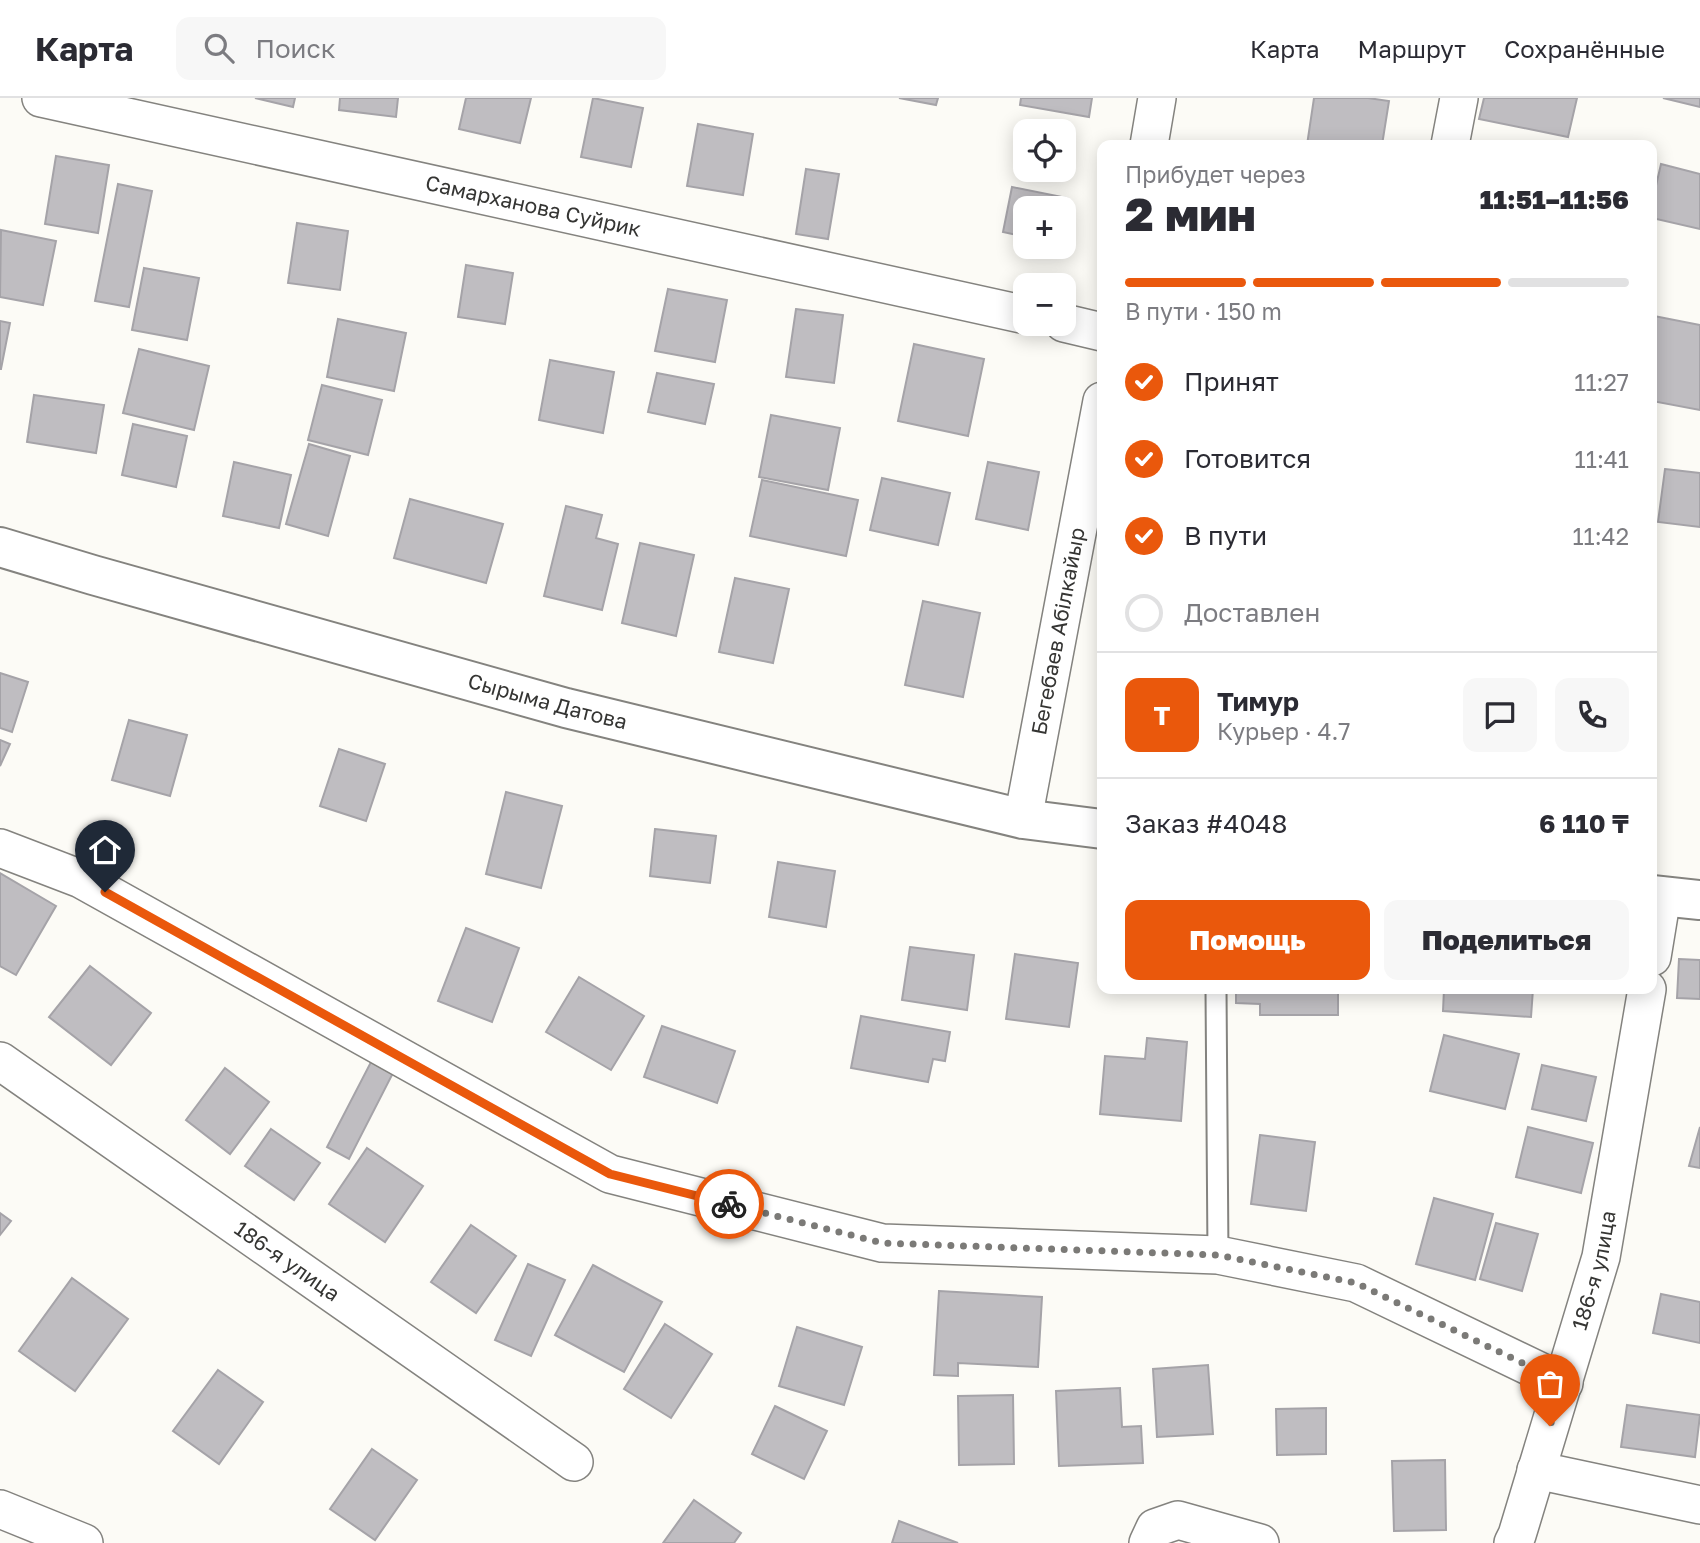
<!DOCTYPE html>
<html lang="ru">
<head>
<meta charset="utf-8">
<style>
  body { margin:0; font-family:"Golos Text",sans-serif; background:#f7f7f7; color:#2b2b33; height:100vh; display:flex; flex-direction:column; font-size:26px; white-space:nowrap }
  * { box-sizing:border-box; margin:0 }
  p { font-size:23px; color:#7c7c81 }
  .icon { flex:none; width:38px; height:38px; fill:none; stroke:currentColor; stroke-width:2; stroke-linecap:round; stroke-linejoin:round }
  .map { position:relative; flex:1; overflow:hidden }
  .panel { position:absolute; left:1097px; top:42px; width:560px; height:854px; display:flex; flex-direction:column; background:#fff; border-radius:14px; box-shadow:0 4px 18px #0003 }
  .panel>* { flex:none }
  .buttons { position:absolute; left:1013px; top:21px; display:grid; gap:14px }
  .buttons a { display:grid; place-items:center; width:63px; height:63px; border-radius:14px; background:#fff; box-shadow:0 4px 18px #0003; font-size:35px }
  .pin { position:absolute; display:grid; place-items:center; width:60px; height:60px; color:#fff; margin:-72px -30px; border-radius:50% 50% 50% 0; rotate:-45deg; box-shadow:0 0 7px #0007 }
  .pin .icon { rotate:45deg }
  .courier { position:absolute; display:grid; place-items:center; width:70px; height:70px; margin:-35px; border:5px solid #ea580c; border-radius:50%; background:#fff; color:#222; box-shadow:0 2px 9px #0007 }
  .head em { font-style:normal; font-weight:800 }
  .head div { display:flex; flex-direction:column-reverse }
  .head { display:flex; align-items:center; justify-content:space-between; height:119px; padding:0 28px }
  h1 { font-size:46px; font-weight:800; line-height:52px }
  .bar { display:grid; grid-template-columns:repeat(4,1fr); gap:10px 7px; align-content:center; height:84px; padding:0 28px }
  .bar i { height:9px; border-radius:5px; background:#e1e1e2 }
  .bar .active { background:#ea580c }
  .bar p { grid-column:span 4 }
  .line { display:flex; align-items:center; gap:18px; padding:0 28px; border-top:2px solid #e1e1e2 }
  .line div { flex:1 }
  .round { display:grid; place-items:center; flex:none; width:74px; height:74px; border-radius:14px; background:#f7f7f7 }
  ol { padding:0 28px; list-style:none }
  li { display:flex; align-items:center; gap:21px; height:77px }
  li p { margin-inline-start:auto }
  li .icon { padding:7px; border-radius:50%; background:#ea580c; color:#fff; stroke-width:4 }
  li:last-child { color:#7c7c81 }
  li i { width:38px; height:38px; border:4px solid #e1e1e2; border-radius:50% }
  .cta { display:flex; gap:14px; margin-top:auto; padding:14px 28px }
  .cta a { flex:1; height:80px; border-radius:14px; background:#ea580c; color:#fff; font-size:28px; font-weight:800; line-height:80px; text-align:center }
  .cta a+a { background:#f7f7f7; color:#2b2b33 }
  header { display:flex; align-items:center; gap:42px; box-sizing:border-box; height:98px; padding:0 35px; background:#fff; border-bottom:2px solid #e1e1e2 }
  header strong { font-size:33px }
  nav { display:flex; gap:38px; margin-inline-start:auto; font-size:24px }
  .search { width:490px; height:63px; background:#f7f7f7; display:flex; align-items:center; gap:18px; box-sizing:border-box; padding:0 24px; border-radius:14px; color:#7c7c81; font-size:26px }
  .map>svg:first-child { display:block }
  .building { fill:#bfbdc1; stroke:#a5a3a8; stroke-width:2 }
  .lines { fill:none; stroke-linecap:round; stroke-linejoin:round }
  .service-casing { stroke:#84837f; stroke-width:23 }
  .minor-casing { stroke:#84837f; stroke-width:40 }
  .tertiary-casing { stroke:#84837f; stroke-width:42 }
  .service { stroke:#fff; stroke-width:19 }
  .minor { stroke:#fff; stroke-width:37 }
  .tertiary { stroke:#fff; stroke-width:38 }
  .done { stroke:#7b7a77; stroke-width:7; stroke-dasharray:0 12.6 }
  .route { stroke:#ea580c; stroke-width:9 }
  .labels { text-anchor:middle; stroke-width:5; stroke-linejoin:round; paint-order:stroke }
  .street-label { font-size:21px; fill:#353533; stroke:#fcfbf6 }
</style>
</head>
<body>
<header>
<strong>Карта</strong>
<div class="search"><svg class="icon" aria-label="search" viewBox="0 0 24 24"><circle cx="10" cy="10" r="6"/><path d="M15 15l6 6"/></svg>Поиск</div>
<nav><a>Карта</a><a>Маршрут</a><a>Сохранённые</a></nav>
</header>
<div class="map">
<svg width="1700" height="1445" viewBox="0 0 1700 1445">
  <rect width="100%" height="100%" fill="#fcfbf6"/>
  <g class="building">
    <polygon points="255,0 295,0 293,9"/>
    <polygon points="340,0 398,0 396,19 339,12"/>
    <polygon points="466,0 531,0 520,45 459,31"/>
    <polygon points="593,0 643,10 631,69 581,59"/>
    <polygon points="899,0 938,0 936,7"/>
    <polygon points="1021,0 1092,0 1089,19 1020,7"/>
    <polygon points="1314,0 1368,0 1389,3 1382,47 1307,47"/>
    <polygon points="1484,0 1577,0 1568,39 1479,21"/>
    <polygon points="1663,0 1700,0 1700,9"/>
    <polygon points="698,26 753,36 743,97 687,88"/>
    <polygon points="56,58 109,67 98,135 45,126"/>
    <polygon points="1661,66 1700,76 1700,131 1652,120 1652,105"/>
    <polygon points="806,71 839,76 828,141 796,136"/>
    <polygon points="118,86 152,93 129,209 95,203"/>
    <polygon points="1012,89 1067,100 1064,115 1064,110 1026,110 1026,139 1003,134"/>
    <polygon points="297,125 348,133 340,192 288,185"/>
    <polygon points="1,132 56,143 43,207 0,199"/>
    <polygon points="466,167 513,175 505,226 458,219"/>
    <polygon points="144,170 199,180 187,242 132,232"/>
    <polygon points="668,191 727,202 715,264 655,253"/>
    <polygon points="796,211 843,217 834,285 786,279"/>
    <polygon points="1654,218 1700,227 1700,312 1652,303"/>
    <polygon points="338,221 406,235 394,293 327,279"/>
    <polygon points="0,223 10,225 1,271 0,271"/>
    <polygon points="914,246 984,261 968,338 898,323"/>
    <polygon points="139,251 209,268 194,332 123,315"/>
    <polygon points="550,262 614,274 603,335 539,322"/>
    <polygon points="657,275 714,286 705,326 648,314"/>
    <polygon points="322,287 382,302 368,357 308,342"/>
    <polygon points="34,297 104,307 96,355 27,344"/>
    <polygon points="771,317 840,330 828,392 759,379"/>
    <polygon points="133,326 187,338 176,389 122,377"/>
    <polygon points="309,346 350,358 328,438 286,426"/>
    <polygon points="234,364 291,377 279,430 223,418"/>
    <polygon points="988,364 1039,374 1028,432 976,421"/>
    <polygon points="1665,371 1700,375 1700,429 1658,424"/>
    <polygon points="882,380 950,395 938,447 870,432"/>
    <polygon points="762,382 858,402 846,458 750,438"/>
    <polygon points="410,401 503,426 486,485 394,460"/>
    <polygon points="566,408 602,417 596,440 618,446 602,512 544,498"/>
    <polygon points="640,445 694,457 676,538 622,525"/>
    <polygon points="735,480 789,491 773,565 719,554"/>
    <polygon points="923,503 980,515 963,599 905,587"/>
    <polygon points="0,575 28,584 12,634 0,630"/>
    <polygon points="129,622 187,637 170,698 112,682"/>
    <polygon points="0,642 10,646 0,668"/>
    <polygon points="339,651 385,666 366,723 320,708"/>
    <polygon points="506,694 562,708 541,790 486,776"/>
    <polygon points="655,731 716,738 710,785 650,778"/>
    <polygon points="778,764 835,773 826,829 769,819"/>
    <polygon points="0,775 56,808 16,877 0,868"/>
    <polygon points="466,830 519,850 492,924 438,903"/>
    <polygon points="910,849 974,857 967,912 902,902"/>
    <polygon points="1015,856 1078,865 1069,929 1006,921"/>
    <polygon points="1679,861 1700,862 1700,901 1677,900"/>
    <polygon points="90,868 151,915 111,967 49,919"/>
    <polygon points="579,879 644,918 611,972 546,934"/>
    <polygon points="1236,891 1338,891 1338,917 1260,917 1260,906 1236,905"/>
    <polygon points="1444,891 1533,891 1531,919 1443,913"/>
    <polygon points="861,918 950,934 945,963 933,961 928,984 851,970"/>
    <polygon points="662,928 735,953 717,1005 644,979"/>
    <polygon points="1444,937 1519,956 1505,1011 1430,993"/>
    <polygon points="1147,940 1187,944 1181,1023 1100,1016 1105,958 1145,961"/>
    <polygon points="371,964 393,975 349,1061 327,1049"/>
    <polygon points="1542,967 1596,979 1586,1023 1532,1011"/>
    <polygon points="225,970 269,1004 230,1056 186,1022"/>
    <polygon points="1528,1029 1593,1045 1581,1095 1516,1079"/>
    <polygon points="1700,1029 1700,1070 1689,1068"/>
    <polygon points="271,1031 320,1065 294,1102 245,1068"/>
    <polygon points="1260,1037 1315,1044 1306,1113 1251,1106"/>
    <polygon points="367,1050 423,1088 385,1144 329,1106"/>
    <polygon points="1434,1100 1493,1116 1475,1182 1416,1166"/>
    <polygon points="0,1115 11,1123 0,1137"/>
    <polygon points="1496,1125 1538,1136 1522,1193 1480,1181"/>
    <polygon points="471,1127 516,1158 476,1215 431,1184"/>
    <polygon points="528,1166 565,1182 531,1258 495,1242"/>
    <polygon points="593,1167 662,1204 624,1274 555,1237"/>
    <polygon points="72,1180 128,1221 75,1293 19,1253"/>
    <polygon points="939,1193 1042,1199 1038,1269 958,1265 958,1278 934,1277"/>
    <polygon points="1661,1196 1700,1204 1700,1245 1653,1235"/>
    <polygon points="665,1226 712,1256 671,1320 624,1291"/>
    <polygon points="797,1229 862,1249 844,1307 779,1288"/>
    <polygon points="1208,1267 1213,1336 1157,1339 1153,1271"/>
    <polygon points="218,1272 263,1304 219,1366 173,1333"/>
    <polygon points="1120,1290 1122,1329 1141,1328 1143,1365 1059,1368 1056,1293"/>
    <polygon points="1013,1297 1014,1366 959,1367 958,1298"/>
    <polygon points="1627,1307 1700,1317 1695,1359 1621,1349"/>
    <polygon points="775,1308 827,1333 804,1381 752,1356"/>
    <polygon points="1326,1310 1326,1356 1277,1357 1276,1311"/>
    <polygon points="372,1351 417,1382 375,1442 330,1411"/>
    <polygon points="1445,1362 1446,1432 1394,1433 1392,1363"/>
    <polygon points="694,1402 741,1435 734,1445 663,1445"/>
    <polygon points="899,1423 958,1445 892,1445"/>
  </g>
  <g class="lines">
    <defs>
      <polyline id="service" points="1216,891 1218,1157"/>
      <g id="minor">
        <path id="s1" d="M41,0l985,217"/>
        <polyline points="1149,47 1157,0"/>
        <polyline points="1450,47 1459,0"/>
        <polyline points="1064,225 1102,234"/>
        <path id="s2" d="M1023,721l79,-418"/>
        <polyline points="0,750 81,781 610,1076 882,1145 1218,1157 1356,1185 1564,1285"/>
        <polyline points="1652,859 1662,798"/>
        <path id="s3" d="M0,963l574,401"/>
        <polyline points="1536,1372 1700,1407"/>
        <polyline points="0,1411 84,1445"/>
        <polyline points="1148,1445 1155,1430 1178,1422 1260,1445"/>
        <path id="s4" d="M1513,1445l4,-8 84,-278 46,-268"/>
      </g>
      <g id="tertiary">
        <path id="s5" d="M0,449l93,28 473,133 457,111 79,10"/>
        <polyline points="1652,797 1700,802"/>
      </g>
    </defs>
    <use href="#service" class="service-casing"/>
    <use href="#minor" class="minor-casing"/>
    <use href="#tertiary" class="tertiary-casing"/>
    <use href="#service" class="service"/>
    <use href="#minor" class="minor"/>
    <use href="#tertiary" class="tertiary"/>
  </g>
  <g class="lines">
    <polyline class="done" points="729,1106 882,1145 1218,1157 1356,1185 1564,1285 1550,1328"/>
    <polyline class="route" points="105,794 610,1076 729,1106"/>
  </g>
  <g class="labels">
    <g class="street-label">
      <text dy="7" stroke="none"><textPath href="#s1" startOffset="504">Самарханова Суйрик</textPath></text>
      <text dy="7" stroke="none"><textPath href="#s2" startOffset="191">Бегебаев Абілкайыр</textPath></text>
      <text dy="7" stroke="none"><textPath href="#s5" startOffset="569">Сырыма Датова</textPath></text>
      <text dy="7" stroke="none"><textPath href="#s3" startOffset="350">186-я улица</textPath></text>
      <text dy="7" stroke="none"><textPath href="#s4" startOffset="285">186-я улица</textPath></text>
    </g>
  </g>
</svg>
<div class="buttons">
<a><svg class="icon" aria-label="locate" viewBox="0 0 24 24"><circle cx="12" cy="12" r="6"/><path d="M12 2v4M12 18v4M2 12h4M18 12h4"/></svg></a>
<a>+</a>
<a>−</a>
</div>
<div class="pin" style="left:1550px;top:1328px;background:#ea580c"><svg class="icon" aria-label="bag" viewBox="0 0 24 24"><path d="M5 8h14l-1 12H6zM9 8a3 3 0 0 1 6 0"/></svg></div>
<div class="pin" style="left:105px;top:794px;background:#1f2937"><svg class="icon" aria-label="home" viewBox="0 0 24 24"><path d="M3 11l9-7 9 7M6 9v11h12V9"/></svg></div>
<div class="courier" style="left:729px;top:1106px"><svg class="icon" aria-label="bike" viewBox="0 0 24 24"><circle cx="6" cy="16" r="4"/><circle cx="18" cy="16" r="4"/><path d="M6 16l4-8h5l3 8M10 8l3 8H6M13 5h3"/></svg></div>
<section class="panel">
<div class="head"><div><h1>2 мин</h1><p>Прибудет через</p></div><em>11:51–11:56</em></div>
<div class="bar"><i class="active"></i><i class="active"></i><i class="active"></i><i></i><p>В пути · 150 m</p></div>
<ol>
<li><svg class="icon" aria-label="check" viewBox="0 0 24 24"><path d="M5 12l5 5 9-10"/></svg>Принят<p>11:27</p></li>
<li><svg class="icon" aria-label="check" viewBox="0 0 24 24"><path d="M5 12l5 5 9-10"/></svg>Готовится<p>11:41</p></li>
<li><svg class="icon" aria-label="check" viewBox="0 0 24 24"><path d="M5 12l5 5 9-10"/></svg>В пути<p>11:42</p></li>
<li><i></i>Доставлен</li>
</ol>
<div class="line" style="height:126px"><b class="round" style="background:#ea580c;color:#fff">Т</b><div><b>Тимур</b><p>Курьер · 4.7</p></div><a class="round"><svg class="icon" aria-label="chat" viewBox="0 0 24 24"><path d="M4 5h16v11H9l-5 4z"/></svg></a><a class="round"><svg class="icon" aria-label="phone" viewBox="0 0 24 24"><path d="M5 4h4l2 5-3 2q2 4 5 5l2-3 5 2v4C11 20 4 13 5 4z"/></svg></a></div>
<div class="line" style="height:91px"><div>Заказ #4048</div><b>6 110 ₸</b></div>
<div class="cta"><a>Помощь</a><a>Поделиться</a></div>
</section>
</div>
</body>
</html>
